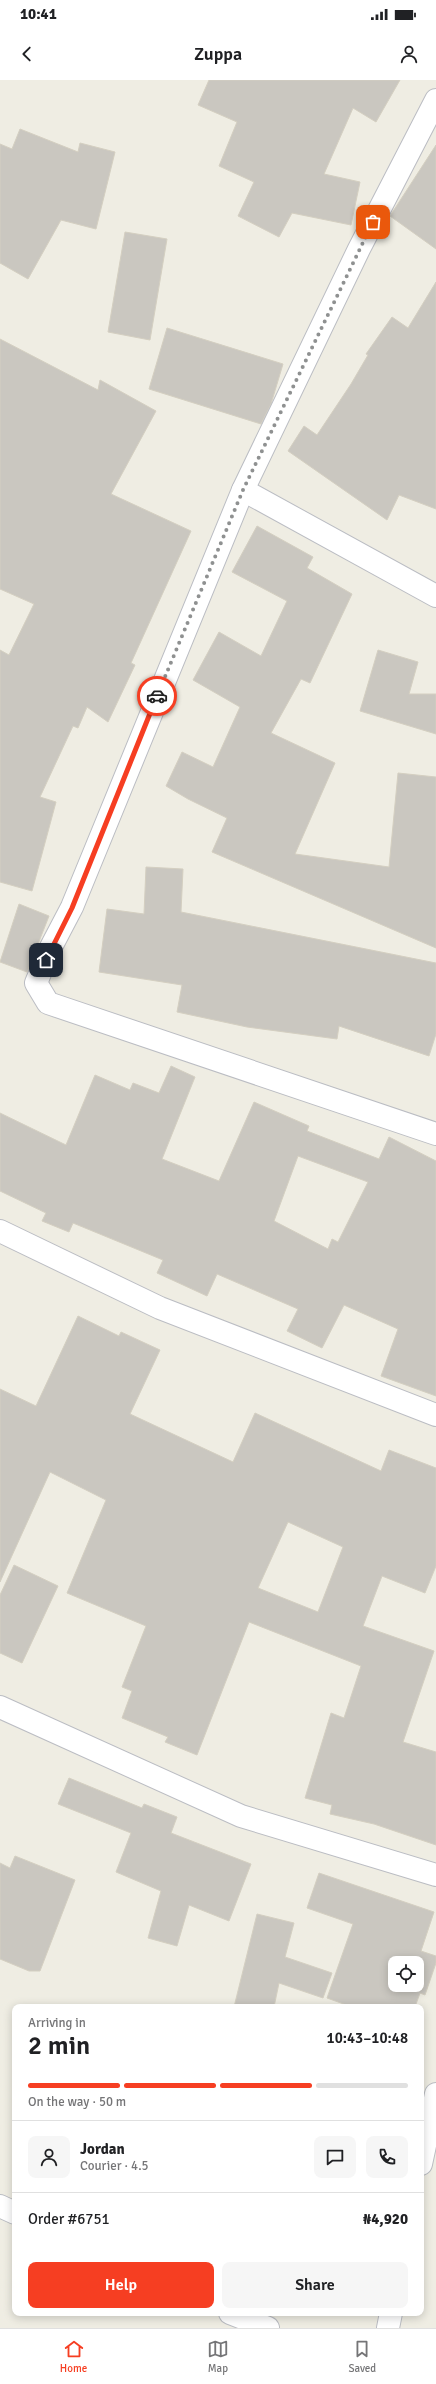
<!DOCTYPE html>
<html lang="en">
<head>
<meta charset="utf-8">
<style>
  body { margin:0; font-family:Signika,sans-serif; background:#f6f6f6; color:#202124; height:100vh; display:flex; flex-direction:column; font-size:15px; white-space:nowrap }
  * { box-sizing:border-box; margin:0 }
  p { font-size:13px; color:#757577 }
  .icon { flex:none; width:22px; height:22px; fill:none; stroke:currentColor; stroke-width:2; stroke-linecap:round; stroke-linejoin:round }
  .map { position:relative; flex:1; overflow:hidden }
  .panel { position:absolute; left:12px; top:1924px; width:412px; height:312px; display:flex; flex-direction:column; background:#fff; border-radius:8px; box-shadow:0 2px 10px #0003 }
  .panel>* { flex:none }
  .controls { position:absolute; left:388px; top:1876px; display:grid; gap:8px }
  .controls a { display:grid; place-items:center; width:36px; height:36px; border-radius:8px; background:#fff; box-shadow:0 2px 10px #0003; font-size:20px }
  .pin { position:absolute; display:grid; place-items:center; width:34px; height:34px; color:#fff; margin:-17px; border-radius:8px; box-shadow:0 2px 6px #0006 }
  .courier { position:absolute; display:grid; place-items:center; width:40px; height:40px; margin:-20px; border:3px solid #f63e22; border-radius:50%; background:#fff; color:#222; box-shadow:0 1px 5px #0007 }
  .summary em { font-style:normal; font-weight:600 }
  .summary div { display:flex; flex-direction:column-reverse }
  .summary { display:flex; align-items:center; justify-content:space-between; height:68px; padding:0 16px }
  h1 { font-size:26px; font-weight:600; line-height:30px }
  .bar { display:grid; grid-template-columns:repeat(4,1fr); gap:6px 4px; align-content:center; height:48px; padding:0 16px }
  .bar i { height:5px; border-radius:3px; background:#e0e0e0 }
  .bar .on { background:#f63e22 }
  .bar p { grid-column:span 4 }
  .line { display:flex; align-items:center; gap:10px; padding:0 16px; border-top:1px solid #e0e0e0 }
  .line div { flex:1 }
  .round { display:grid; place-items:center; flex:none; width:42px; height:42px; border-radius:8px; background:#f6f6f6 }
  .cta { display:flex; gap:8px; margin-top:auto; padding:8px 16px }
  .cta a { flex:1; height:46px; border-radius:8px; background:#f63e22; color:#fff; font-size:16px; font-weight:600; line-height:46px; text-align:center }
  .cta a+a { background:#f6f6f6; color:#202124 }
  .status { display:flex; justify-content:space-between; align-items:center; height:28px; padding:0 20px; background:#fff; direction:ltr }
  .status svg { height:11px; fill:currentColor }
  header { display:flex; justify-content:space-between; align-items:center; height:52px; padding:0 16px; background:#fff; font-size:18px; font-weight:600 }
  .menu { display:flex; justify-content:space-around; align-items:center; height:56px; border-top:1px solid #e0e0e0; background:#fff; font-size:11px; color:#757577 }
  .menu a { display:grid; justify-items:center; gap:2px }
  .menu .on { color:#f63e22 }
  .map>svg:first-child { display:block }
  .building { fill:#cac7c0; stroke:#d4cfc1; fill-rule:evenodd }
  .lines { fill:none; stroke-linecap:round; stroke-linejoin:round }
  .minor-casing { stroke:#bbbdc3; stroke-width:24 }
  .minor { stroke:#fff; stroke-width:22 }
  .done { stroke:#8f9191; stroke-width:4; stroke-dasharray:0 7.2 }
  .route { stroke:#f63e22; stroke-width:5 }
</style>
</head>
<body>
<div class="status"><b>10:41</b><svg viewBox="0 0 49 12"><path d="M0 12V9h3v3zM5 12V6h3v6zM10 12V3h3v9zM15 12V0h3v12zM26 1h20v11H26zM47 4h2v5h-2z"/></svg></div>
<header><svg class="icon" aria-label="back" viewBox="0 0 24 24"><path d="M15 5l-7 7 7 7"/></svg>Zuppa<svg class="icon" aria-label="person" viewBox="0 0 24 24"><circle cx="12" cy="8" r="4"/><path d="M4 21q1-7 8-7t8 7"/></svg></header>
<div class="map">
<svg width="436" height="2248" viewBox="0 0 436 2248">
  <rect width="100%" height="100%" fill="#efede3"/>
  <g class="building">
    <polygon points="209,0 400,0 376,42 353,28 324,94 360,102 351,145 292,133 279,157 238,136 254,102 219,86 237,42 198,25"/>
    <polygon points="20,49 78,72 80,63 115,72 96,149 61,140 28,199 0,183 0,64 12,69"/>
    <polygon points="436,65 436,169 390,136"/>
    <polygon points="125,152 167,159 150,260 108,252"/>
    <polygon points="436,202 436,429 399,415 387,440 288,371 304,346 317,355 351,304 368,275 366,274 392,237 408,248"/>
    <polygon points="167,248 283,284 271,324 261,344 149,309"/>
    <polygon points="0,259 98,310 100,300 156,331 111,414 191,451 131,583 135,585 108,642 87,627 78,648 73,646 40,717 56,722 32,811 0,802 0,570 9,575 34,524 0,509"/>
    <polygon points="257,446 313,477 307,488 352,514 310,603 301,599 271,653 335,683 295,774 389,787 398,693 436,697 436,868 212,772 227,738 188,719 166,706 182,672 213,687 240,627 193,600 219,552 261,576 287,521 232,492"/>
    <polygon points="378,570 418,582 409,614 436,614 436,654 360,631"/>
    <polygon points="146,787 183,789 181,832 436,883 436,954 429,976 339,946 337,959 247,947 177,932 182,905 99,892 107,829 144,834"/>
    <polygon points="19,824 49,836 27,892 0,882"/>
    <path d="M171,986l24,11 -33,82 57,22 35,-79 55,24 -2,5 72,28 10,-22 47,24v235l-55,-20 17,-47 -54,-24 -22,43 -35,-17 11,-22 -81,-35 -10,22 -50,-23 6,-13 -90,-37 -4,9 -27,-11 4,-8 -46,-22v-78l66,32 29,-70 35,15 3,-7 26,10zM298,1076l70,26 -30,60 -6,-3 -4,10 -54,-28z"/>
    <path d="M78,1236l41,20 2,-4 39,18 -30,64 103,48 22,-49 126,58 8,-21 47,18v98l-11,27 -43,-17 -19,50 71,25 -31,91 33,10v93l-62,-21 -44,-10 2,-9 -27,-7 26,-85 13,5 17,-52 -112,-44 -52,133 -32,-13 3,-5 -46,-19 10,-27 -10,-4 24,-61 -79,-33 39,-93 -56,-28 -50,110v-193l36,17zM288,1442l55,25 -25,65 -60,-24z"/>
    <polygon points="14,1485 58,1506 22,1583 0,1573 0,1515"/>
    <polygon points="69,1698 142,1728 144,1724 177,1737 171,1753 251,1784 229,1841 189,1825 177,1866 148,1858 161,1811 116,1792 131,1753 58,1724"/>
    <polygon points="15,1776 75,1800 40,1891 29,1891 0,1879 0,1783 10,1788"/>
    <path d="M319,1793l115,39 -13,39 15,5v7l-11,32 -5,-2 -5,14h-63l-25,-9 26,-74 -46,-16zM395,1883h22v22h-22z"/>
    <polygon points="257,1834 294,1843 285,1877 332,1893 323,1918 279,1903 274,1927 234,1927"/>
  </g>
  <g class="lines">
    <defs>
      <g id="minor">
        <polyline points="436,20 359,169 243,410 72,827 50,869 36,903 48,923 436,1054"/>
        <polyline points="243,410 436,516"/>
        <polyline points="0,1151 160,1228 436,1335"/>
        <polyline points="0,1627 241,1736 436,1795"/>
        <polyline points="421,2084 436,2014"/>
        <polyline points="0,2126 15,2133"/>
        <polyline points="230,2233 268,2248"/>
        <polyline points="388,2248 391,2233"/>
      </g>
    </defs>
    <use href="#minor" class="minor-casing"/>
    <use href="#minor" class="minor"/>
  </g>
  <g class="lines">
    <polyline class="done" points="157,616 243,410 373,142"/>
    <polyline class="route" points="46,880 72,828 157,616"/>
  </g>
</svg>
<div class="controls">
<a><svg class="icon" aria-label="locate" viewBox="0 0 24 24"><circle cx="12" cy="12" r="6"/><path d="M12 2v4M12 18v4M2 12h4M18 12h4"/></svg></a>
</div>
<div class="pin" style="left:373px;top:142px;background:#ea580c"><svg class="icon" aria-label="bag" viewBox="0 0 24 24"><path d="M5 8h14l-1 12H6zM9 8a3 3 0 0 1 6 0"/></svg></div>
<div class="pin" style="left:46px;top:880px;background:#1f2937"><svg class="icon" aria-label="home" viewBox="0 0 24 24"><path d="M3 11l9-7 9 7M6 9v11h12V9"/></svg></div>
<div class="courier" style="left:157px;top:616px"><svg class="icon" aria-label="car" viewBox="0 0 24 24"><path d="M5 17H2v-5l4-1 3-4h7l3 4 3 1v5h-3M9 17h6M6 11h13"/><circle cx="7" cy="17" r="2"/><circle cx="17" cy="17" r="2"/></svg></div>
<section class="panel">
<div class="summary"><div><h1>2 min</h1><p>Arriving in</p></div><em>10:43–10:48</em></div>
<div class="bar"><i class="on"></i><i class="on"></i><i class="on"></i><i></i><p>On the way · 50 m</p></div>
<div class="line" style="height:72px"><a class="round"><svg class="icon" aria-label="person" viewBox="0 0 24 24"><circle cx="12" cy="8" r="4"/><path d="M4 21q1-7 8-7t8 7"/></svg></a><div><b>Jordan</b><p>Courier · 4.5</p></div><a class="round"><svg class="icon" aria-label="chat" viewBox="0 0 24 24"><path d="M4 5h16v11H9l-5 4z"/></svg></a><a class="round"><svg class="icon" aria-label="phone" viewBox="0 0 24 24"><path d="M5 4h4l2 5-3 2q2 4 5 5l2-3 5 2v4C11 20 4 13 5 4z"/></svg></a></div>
<div class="line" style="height:52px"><div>Order #6751</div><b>₦4,920</b></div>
<div class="cta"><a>Help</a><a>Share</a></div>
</section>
</div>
<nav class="menu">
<a class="on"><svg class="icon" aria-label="home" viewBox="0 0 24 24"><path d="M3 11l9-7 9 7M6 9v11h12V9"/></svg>Home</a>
<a><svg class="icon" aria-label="map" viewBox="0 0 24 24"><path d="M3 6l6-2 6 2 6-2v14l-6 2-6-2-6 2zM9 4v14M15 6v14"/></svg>Map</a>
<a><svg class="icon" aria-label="saved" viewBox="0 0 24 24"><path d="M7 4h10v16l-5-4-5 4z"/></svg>Saved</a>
</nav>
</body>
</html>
